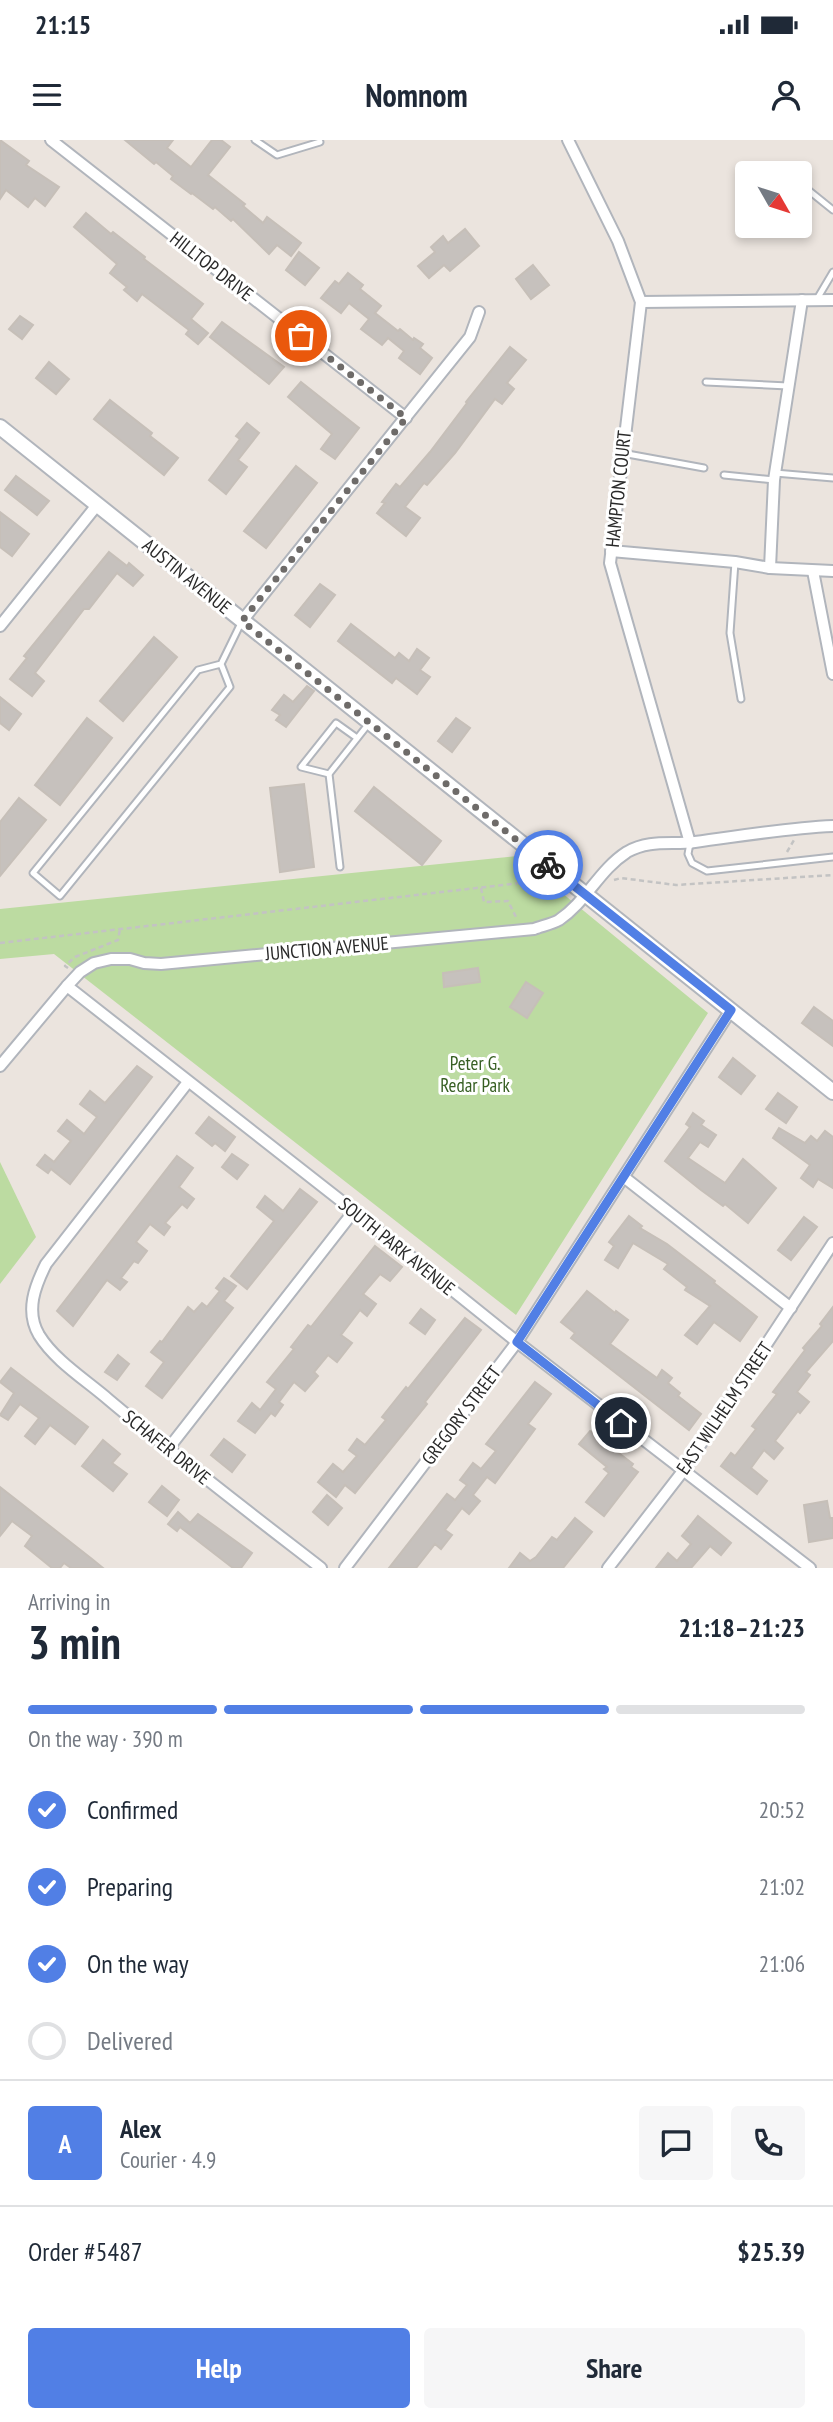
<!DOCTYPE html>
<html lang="en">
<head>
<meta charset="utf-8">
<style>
  body { margin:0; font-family:"PT Sans Narrow",sans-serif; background:#f6f6f7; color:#1f2937; height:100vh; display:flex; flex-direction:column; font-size:26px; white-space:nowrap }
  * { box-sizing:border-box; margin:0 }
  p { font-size:23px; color:#747a83 }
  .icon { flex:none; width:38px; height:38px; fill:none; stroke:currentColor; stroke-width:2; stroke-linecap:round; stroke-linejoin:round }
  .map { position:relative; height:1428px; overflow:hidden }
  .sheet { display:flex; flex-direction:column; background:#fff; flex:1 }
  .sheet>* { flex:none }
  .needle { width:46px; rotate:129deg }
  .controls { position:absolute; left:735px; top:21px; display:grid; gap:14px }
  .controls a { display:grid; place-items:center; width:77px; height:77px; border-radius:7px; background:#fff; box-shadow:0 4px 10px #0003; font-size:35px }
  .pin { position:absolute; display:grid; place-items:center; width:60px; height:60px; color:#fff; margin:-30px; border:4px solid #fff; border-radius:50%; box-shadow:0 2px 7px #0007 }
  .courier { position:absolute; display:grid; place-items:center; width:70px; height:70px; margin:-35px; border:5px solid #517fe5; border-radius:50%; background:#fff; color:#222; box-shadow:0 2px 9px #0007 }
  .headline em { font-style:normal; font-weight:600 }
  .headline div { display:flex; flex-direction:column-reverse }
  .headline { display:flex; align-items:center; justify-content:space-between; height:119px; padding:0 28px }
  h1 { font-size:46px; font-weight:600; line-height:52px }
  .bar { display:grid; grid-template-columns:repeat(4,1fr); gap:10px 7px; align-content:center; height:84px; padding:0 28px }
  .bar i { height:9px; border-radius:5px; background:#e0e1e3 }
  .bar .on { background:#517fe5 }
  .bar p { grid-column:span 4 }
  .line { display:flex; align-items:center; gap:18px; padding:0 28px; border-top:2px solid #e0e1e3 }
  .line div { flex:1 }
  .round { display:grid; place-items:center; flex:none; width:74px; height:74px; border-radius:7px; background:#f6f6f7 }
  ol { padding:0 28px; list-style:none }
  li { display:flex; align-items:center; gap:21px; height:77px }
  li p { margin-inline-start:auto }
  li .icon { padding:7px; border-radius:50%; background:#517fe5; color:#fff; stroke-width:4 }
  li:last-child { color:#747a83 }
  li i { width:38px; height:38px; border:4px solid #e0e1e3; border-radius:50% }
  .button { display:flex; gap:14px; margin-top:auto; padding:14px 28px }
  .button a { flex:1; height:80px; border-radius:7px; background:#517fe5; color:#fff; font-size:28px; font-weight:600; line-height:80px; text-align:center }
  .button a+a { background:#f6f6f7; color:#1f2937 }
  .status { display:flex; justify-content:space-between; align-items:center; height:49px; padding:0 35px; background:#fff; direction:ltr }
  .status svg { height:19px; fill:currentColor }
  header { display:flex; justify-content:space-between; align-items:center; height:91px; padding:0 28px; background:#fff; font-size:32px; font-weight:600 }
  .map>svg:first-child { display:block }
  .green { fill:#bcdba1 }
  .building { fill:#c6c1bd; stroke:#c6bfb8; stroke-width:2 }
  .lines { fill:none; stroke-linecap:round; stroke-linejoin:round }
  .lane-casing { stroke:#b1b5bc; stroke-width:9 }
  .street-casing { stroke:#b1b5bc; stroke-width:14 }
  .secondary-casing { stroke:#b1b5bc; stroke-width:18 }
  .path { stroke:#c3c3c3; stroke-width:2.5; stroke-dasharray:5 3.5; stroke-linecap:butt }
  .lane { stroke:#fff; stroke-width:5 }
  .street { stroke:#fff; stroke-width:10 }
  .secondary { stroke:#fff; stroke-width:14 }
  .done { stroke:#6e6b69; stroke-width:7; stroke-dasharray:0 12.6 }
  .route { stroke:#517fe5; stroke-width:9 }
  .labels { text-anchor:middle; stroke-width:6; stroke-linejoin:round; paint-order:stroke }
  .street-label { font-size:19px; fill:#2a2a2a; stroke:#fff }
  .park-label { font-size:19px; fill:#375f23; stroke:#fff }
</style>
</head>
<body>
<div class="status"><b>21:15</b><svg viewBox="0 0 49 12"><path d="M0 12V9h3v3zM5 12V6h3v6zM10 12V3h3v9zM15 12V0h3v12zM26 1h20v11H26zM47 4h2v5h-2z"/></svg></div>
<header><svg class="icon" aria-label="menu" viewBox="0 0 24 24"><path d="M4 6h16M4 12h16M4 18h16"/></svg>Nomnom<svg class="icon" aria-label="person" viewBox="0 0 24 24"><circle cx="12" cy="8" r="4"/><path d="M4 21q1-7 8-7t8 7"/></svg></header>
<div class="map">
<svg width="833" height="1428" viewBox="0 0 833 1428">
  <rect width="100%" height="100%" fill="#ebe4de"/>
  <g class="green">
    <polygon points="517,716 708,873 516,1175 54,814 0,819 0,769"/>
    <polygon points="0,1022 36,1097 0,1144"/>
  </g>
  <g class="building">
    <polygon points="0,0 29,21 26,25 59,47 45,66 35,58 28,67 6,50 0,59"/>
    <polygon points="125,0 173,0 167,8 191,27 212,0 221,0 230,7 208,35 245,64 243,66 263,83 267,77 301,103 291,116 277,105 269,114 233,79 231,81 215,67 213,69 192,53 191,54 171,39 173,36 156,22 154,24"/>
    <polygon points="86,73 111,94 113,92 145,117 144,119 203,164 191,179 208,193 198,204 186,194 189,190 142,154 137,161 124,150 127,147 110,133 117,124 74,87"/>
    <polygon points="465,89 479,106 450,131 444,125 429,138 418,126 435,112 431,107 443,96 448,103"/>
    <polygon points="299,112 319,128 305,145 286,130"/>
    <polygon points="533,125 549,145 531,159 516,139"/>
    <polygon points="348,133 363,145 360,149 381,166 375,173 398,191 400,189 413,200 414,198 423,204 420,208 432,218 420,234 399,218 404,211 388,198 382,205 361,189 369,179 349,163 341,173 321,158 335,141 339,144"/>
    <polygon points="20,176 33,185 22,199 9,189"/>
    <polygon points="222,182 284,227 269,244 210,197"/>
    <polygon points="510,207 526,220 507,243 514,249 502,264 495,259 455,313 427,345 424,343 405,367 420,378 406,396 377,373 385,363 382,362 396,344 400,347 430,312 467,263 466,262"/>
    <polygon points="49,222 69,239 56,254 36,238"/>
    <polygon points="301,242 359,288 335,319 321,309 332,294 288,257"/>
    <polygon points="110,260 152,293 150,296 178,318 164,335 94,279"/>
    <polygon points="247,283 259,293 238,320 247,327 226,354 209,340 240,299 236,296"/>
    <polygon points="296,326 317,343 266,408 244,391"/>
    <polygon points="16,336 49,361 37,375 5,350"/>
    <polygon points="0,372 29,394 12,416 0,407"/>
    <polygon points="109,412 127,426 129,423 143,435 133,446 117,433 89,469 84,469 35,533 44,541 32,556 10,539 27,518 24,516"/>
    <polygon points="320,444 335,455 310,487 295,475"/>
    <polygon points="351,484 395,518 399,513 409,521 417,509 429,518 420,530 430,537 417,554 396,538 392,543 338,501"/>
    <polygon points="154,497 177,517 123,581 100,561"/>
    <polygon points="307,546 314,551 286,587 276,580 280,575 272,570 284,555 293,562"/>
    <polygon points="0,557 21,574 9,590 0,583"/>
    <polygon points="87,578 112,598 60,665 35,645"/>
    <polygon points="456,578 470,588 452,612 438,601"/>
    <polygon points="304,644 314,727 280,732 270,648"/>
    <polygon points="374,647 441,701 422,725 355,671"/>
    <polygon points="19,658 46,680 0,736 0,682"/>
    <polygon points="478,828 480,842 444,847 443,833"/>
    <polygon points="526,842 543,853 527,878 510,867"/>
    <polygon points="814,867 833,881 833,906 802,883"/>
    <polygon points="733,918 755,936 741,954 719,937"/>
    <polygon points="137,926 152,937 70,1044 51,1029 48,1033 37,1025 45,1015 54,1022 71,1001 58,991 67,980 84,994 97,977 80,964 90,951 105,963"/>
    <polygon points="778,953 797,967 786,983 766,969"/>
    <polygon points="693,973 704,981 701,985 716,995 708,1007 700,1002 688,1018 725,1043 743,1019 776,1048 748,1083 725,1064 723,1066 701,1050 665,1021 690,987 686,984"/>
    <polygon points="209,977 235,997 225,1011 215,1003 212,1006 196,993"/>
    <polygon points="779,988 805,1003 811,996 817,1001 825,991 833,997 833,1048 818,1039 813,1047 801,1038 810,1025 773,998"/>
    <polygon points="232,1014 248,1025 237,1039 222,1027"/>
    <polygon points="177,1016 193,1028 179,1047 194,1059 187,1068 182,1064 165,1083 170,1087 164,1095 150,1084 136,1102 147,1111 138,1123 134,1121 121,1138 127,1142 120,1150 107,1140 73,1186 57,1171"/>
    <polygon points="300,1049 317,1062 247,1149 231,1136 274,1081 257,1067 265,1056 283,1071"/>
    <polygon points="629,1076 642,1086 640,1088 667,1104 715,1141 714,1143 757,1177 740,1201 714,1182 697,1204 685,1195 710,1166 685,1150 687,1147 664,1129 668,1124 633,1103 618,1128 605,1120 614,1106 609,1102"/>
    <polygon points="804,1077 817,1087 791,1120 778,1110"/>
    <polygon points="375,1106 402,1127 390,1141 380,1134 363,1154 376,1164 367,1176 360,1170 341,1195 352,1203 337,1222 328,1215 314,1232 318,1236 305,1251 294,1242 279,1262 283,1265 275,1276 271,1273 255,1293 238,1281 252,1263 260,1270 276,1249 267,1242 294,1209 291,1207 308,1185 311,1187"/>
    <polygon points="224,1138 236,1146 224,1161 233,1168 162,1258 146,1246 164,1222 151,1212 160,1201 162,1202 188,1167 194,1172 202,1163 207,1167 220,1151 216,1148"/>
    <polygon points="587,1151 615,1173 616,1171 628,1180 610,1204 657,1238 662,1230 672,1238 668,1243 680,1253 678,1256 701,1274 689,1290 571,1198 575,1193 561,1182"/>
    <polygon points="833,1167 833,1201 806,1232 810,1235 797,1252 809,1262 800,1273 798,1271 775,1301 783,1308 774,1319 764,1310 751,1328 767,1341 757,1354 721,1326 731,1313 735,1316 756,1289 752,1286 777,1254 773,1252 805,1210 803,1208 822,1186 820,1184"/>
    <polygon points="421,1169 435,1180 425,1194 410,1183"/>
    <polygon points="465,1178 481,1190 425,1262 427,1264 355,1353 345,1345 336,1357 318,1342 333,1324 343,1332 357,1316 349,1310 357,1299 365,1305 386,1280 382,1277 406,1247 408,1249"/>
    <polygon points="118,1215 129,1224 117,1240 105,1232"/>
    <polygon points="11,1228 88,1287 75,1304 50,1285 35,1304 25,1296 39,1278 20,1264 8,1280 0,1275 14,1253 0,1242"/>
    <polygon points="535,1242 551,1254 528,1284 535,1289 495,1343 487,1337 473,1355 480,1361 469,1374 462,1368 445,1390 452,1395 441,1409 435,1404 416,1428 389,1428 447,1354 455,1360 467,1345 460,1340 473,1323 481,1329 496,1311 486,1304"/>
    <polygon points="590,1291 633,1324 631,1327 638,1332 604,1376 586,1362 609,1333 604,1329 607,1327 579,1304"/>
    <polygon points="224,1299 245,1315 232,1332 211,1315"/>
    <polygon points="103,1300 120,1314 112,1323 127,1334 113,1351 82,1326"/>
    <polygon points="162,1346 179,1360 167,1376 149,1362"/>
    <polygon points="0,1347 92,1419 103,1428 71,1428 64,1423 60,1428 52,1428 25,1406 32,1396 12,1381 0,1396"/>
    <polygon points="327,1355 342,1368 328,1385 313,1372"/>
    <polygon points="827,1361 830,1378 833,1378 833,1398 809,1402 804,1365"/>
    <polygon points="178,1372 190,1383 198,1374 252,1413 241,1428 233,1428 180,1387 177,1391 168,1384"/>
    <polygon points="698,1376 731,1403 721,1415 710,1406 691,1428 656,1428 668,1413 677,1421 691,1404 682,1396"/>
    <polygon points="575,1378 592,1392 563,1428 509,1428 520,1413 530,1421 536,1417 552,1397 557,1400"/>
  </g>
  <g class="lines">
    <defs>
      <g id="lane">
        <polyline points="255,0 277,15 320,2"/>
        <polyline points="802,45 833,70"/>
        <polyline points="817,159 833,132"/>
        <polyline points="706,242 788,246"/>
        <polyline points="622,313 704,328"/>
        <polyline points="775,333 833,338"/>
        <polyline points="724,335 774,340"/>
        <polyline points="735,422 730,493 741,559"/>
        <polyline points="221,524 198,530 33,733 60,756 230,547 221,524 242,481"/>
        <polyline points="329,634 301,627 336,583 357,598"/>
        <polyline points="690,703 688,714 692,723 707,731 833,717"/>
        <polyline points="340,727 329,634 370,582"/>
      </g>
      <g id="street">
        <polyline points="51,0 406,278"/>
        <polyline points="568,0 618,101 641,162 610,423 690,703"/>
        <polyline points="641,162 833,160"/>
        <polyline points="611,411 735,422 770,428 833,431"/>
        <polyline points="770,428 774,340 802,160"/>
        <polyline points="813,431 833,534"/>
        <polyline points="242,481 470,197 479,172"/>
        <polyline points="0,486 97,365"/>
        <polyline points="67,846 354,1071 517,1202 810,1428"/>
        <path d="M0,926l67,-80 13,-14 14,-9 17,-4h19l14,4 17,1 373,-35c8,-3 18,-5 25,-9 27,-18 40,-50 68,-68 23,-13 44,-7 68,-10 46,-6 91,-14 138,-16"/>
        <path d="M188,942l-142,182c-11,22 -21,47 -7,71 16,26 47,45 70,65 69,58 141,113 212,168"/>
        <polyline points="625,1038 791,1168"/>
        <polyline points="168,1309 354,1071"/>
        <polyline points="345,1428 517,1202 731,870"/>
        <polyline points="608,1428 683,1331 833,1103"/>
      </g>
      <polyline id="secondary" points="0,287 833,952"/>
    </defs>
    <use href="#lane" class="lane-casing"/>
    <use href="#street" class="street-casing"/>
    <use href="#secondary" class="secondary-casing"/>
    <g class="path">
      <polyline points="787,712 794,700"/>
      <polyline points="614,740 621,738 676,745 833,735"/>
      <polyline points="481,748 484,762 508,761 517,779"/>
      <polyline points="0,803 520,743 547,754 563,755"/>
      <polyline points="68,828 65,826 75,817 118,800 120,789"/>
    </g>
    <use href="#lane" class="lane"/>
    <use href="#street" class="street"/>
    <use href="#secondary" class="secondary"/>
  </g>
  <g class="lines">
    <polyline class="done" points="301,196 406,278 242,481 548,725"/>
    <polyline class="route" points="548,725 731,870 517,1202 621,1283"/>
  </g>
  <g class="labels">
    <g class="street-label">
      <text transform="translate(212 126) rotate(38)" y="7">HILLTOP DRIVE</text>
      <text transform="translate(618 349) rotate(-84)" y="7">HAMPTON COURT</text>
      <text transform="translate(187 436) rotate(39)" y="7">AUSTIN AVENUE</text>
      <text transform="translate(327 808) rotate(-5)" y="7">JUNCTION AVENUE</text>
      <text transform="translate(397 1106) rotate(39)" y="7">SOUTH PARK AVENUE</text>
      <text transform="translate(724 1268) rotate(-56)" y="7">EAST WILHELM STREET</text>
      <text transform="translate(461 1275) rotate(-53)" y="7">GREGORY STREET</text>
      <text transform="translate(167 1307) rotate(39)" y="7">SCHAFER DRIVE</text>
    </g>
    <g class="park-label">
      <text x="475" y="930">Peter G.<tspan x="475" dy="22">Redar Park</tspan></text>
    </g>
  </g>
</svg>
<div class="controls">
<a><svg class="needle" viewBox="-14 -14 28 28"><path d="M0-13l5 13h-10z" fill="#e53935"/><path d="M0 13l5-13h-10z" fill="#747a83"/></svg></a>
</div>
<div class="pin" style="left:301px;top:196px;background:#ea580c"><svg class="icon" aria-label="bag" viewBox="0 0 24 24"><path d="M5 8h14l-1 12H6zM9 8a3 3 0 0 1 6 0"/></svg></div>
<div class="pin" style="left:621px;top:1283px;background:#1f2937"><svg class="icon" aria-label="home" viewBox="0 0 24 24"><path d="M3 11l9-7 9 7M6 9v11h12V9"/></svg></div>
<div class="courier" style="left:548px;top:725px"><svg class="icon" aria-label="bike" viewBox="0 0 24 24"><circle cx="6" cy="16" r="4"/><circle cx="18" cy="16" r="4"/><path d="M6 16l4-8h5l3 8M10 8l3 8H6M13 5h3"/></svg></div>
</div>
<section class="sheet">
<div class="headline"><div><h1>3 min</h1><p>Arriving in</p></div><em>21:18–21:23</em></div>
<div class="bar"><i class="on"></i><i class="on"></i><i class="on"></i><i></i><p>On the way · 390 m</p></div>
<ol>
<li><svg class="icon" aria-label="check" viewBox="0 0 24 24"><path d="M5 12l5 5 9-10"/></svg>Confirmed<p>20:52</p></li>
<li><svg class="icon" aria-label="check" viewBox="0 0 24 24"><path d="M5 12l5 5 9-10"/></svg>Preparing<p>21:02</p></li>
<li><svg class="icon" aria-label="check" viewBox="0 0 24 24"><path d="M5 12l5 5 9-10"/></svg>On the way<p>21:06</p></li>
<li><i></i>Delivered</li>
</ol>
<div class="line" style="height:126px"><b class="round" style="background:#517fe5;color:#fff">A</b><div><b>Alex</b><p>Courier · 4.9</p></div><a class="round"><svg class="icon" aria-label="chat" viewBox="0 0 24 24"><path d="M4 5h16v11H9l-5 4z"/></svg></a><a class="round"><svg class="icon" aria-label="phone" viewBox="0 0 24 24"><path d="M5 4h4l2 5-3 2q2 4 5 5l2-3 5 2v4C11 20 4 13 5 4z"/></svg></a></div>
<div class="line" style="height:91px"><div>Order #5487</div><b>$25.39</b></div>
<div class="button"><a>Help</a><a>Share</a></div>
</section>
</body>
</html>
